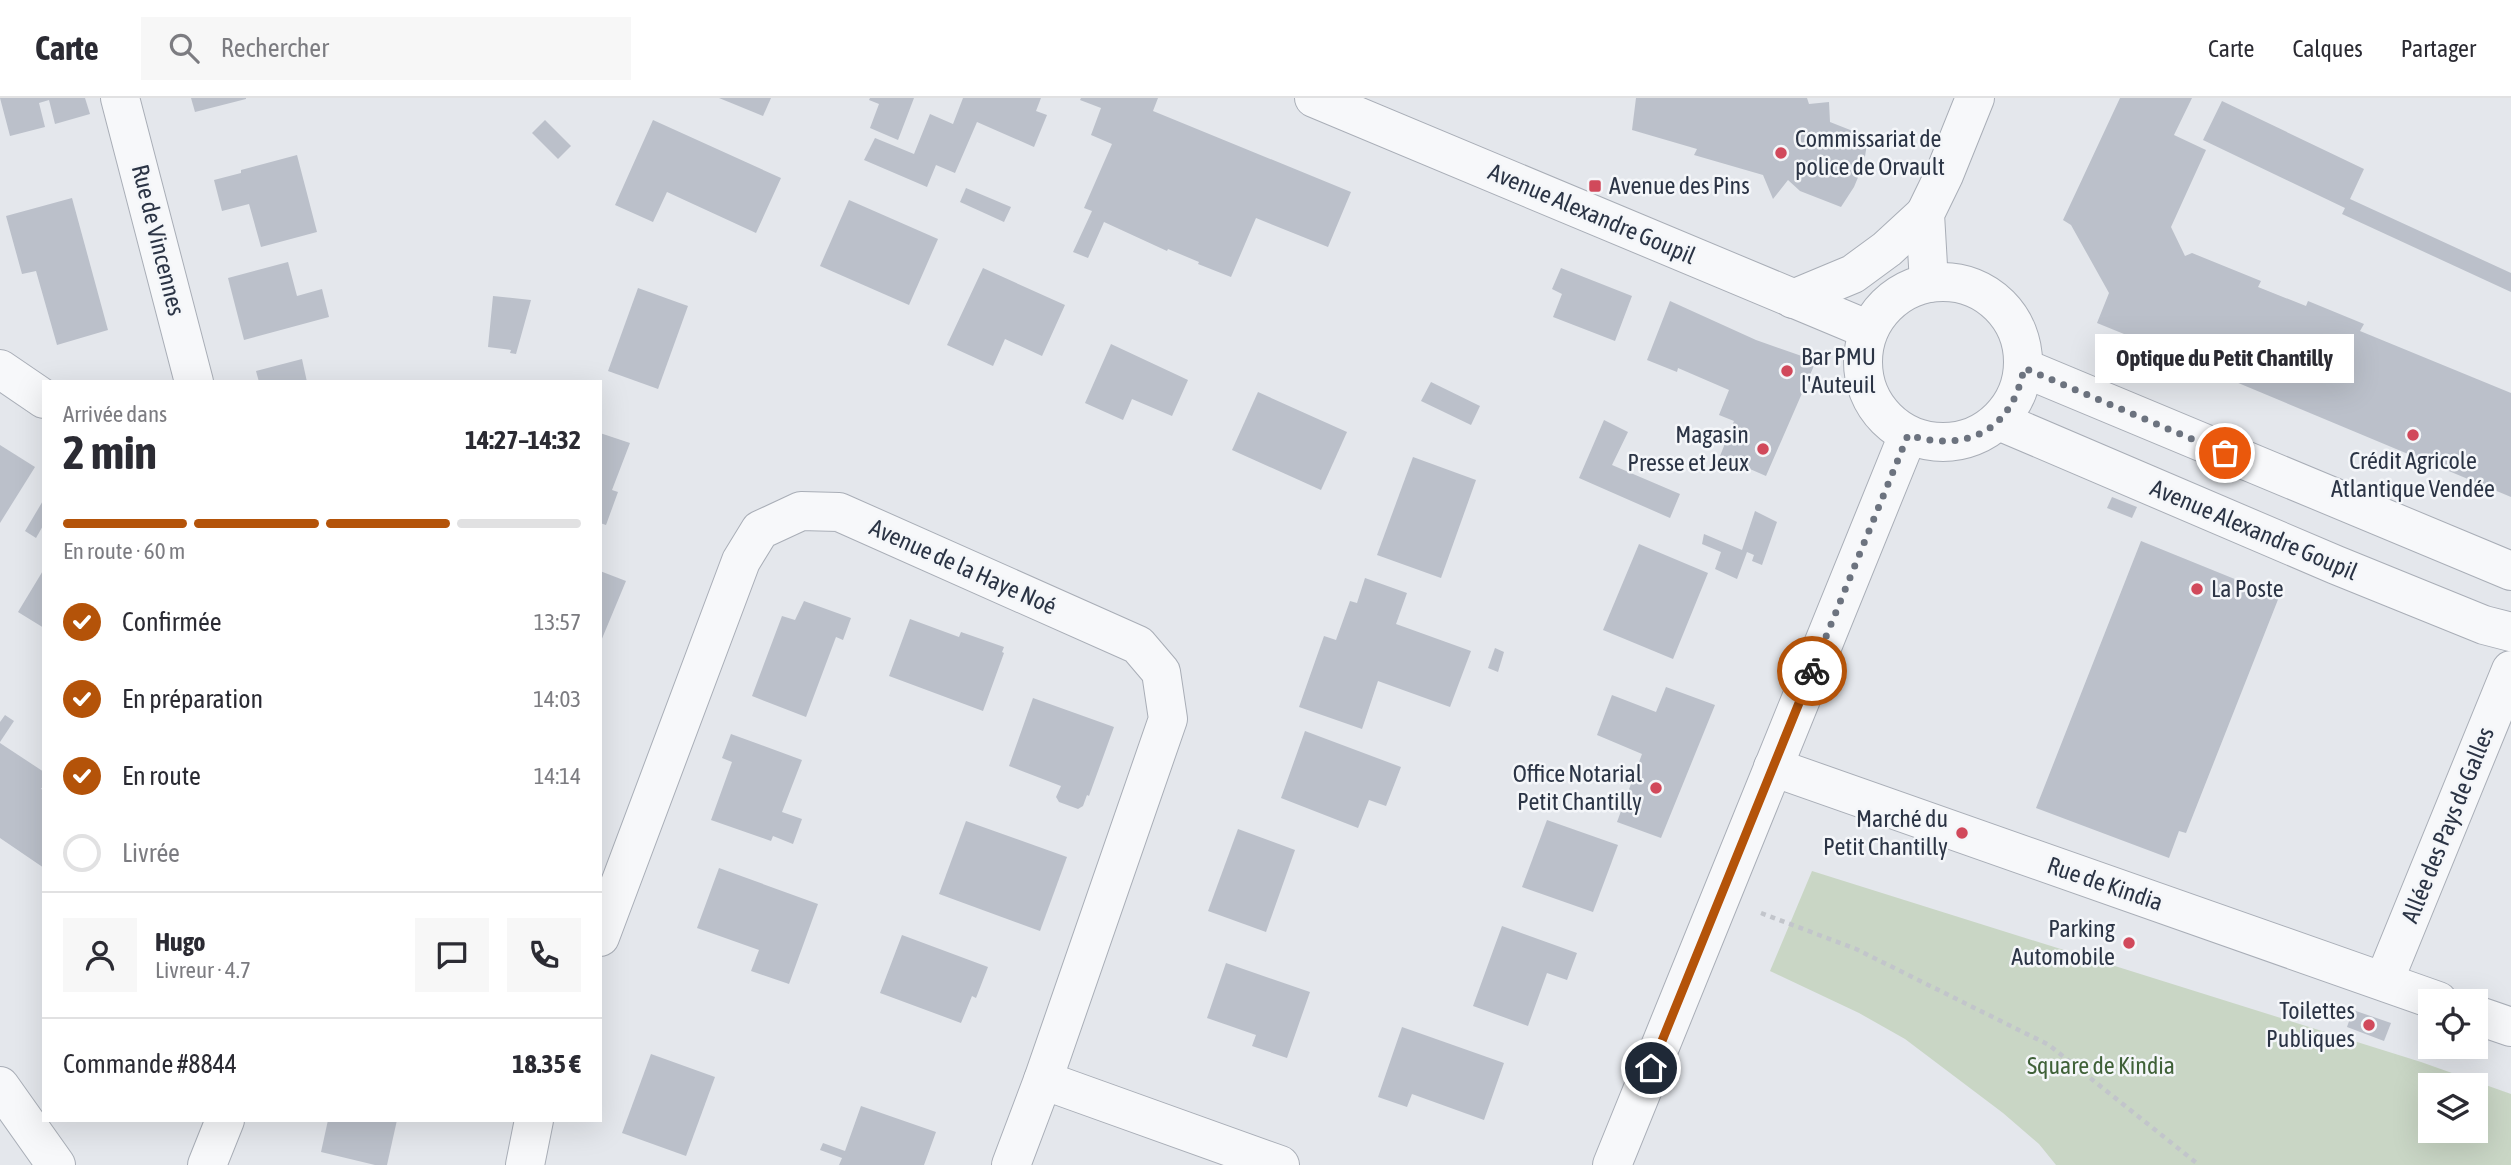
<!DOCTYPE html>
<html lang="fr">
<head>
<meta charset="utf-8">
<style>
  body { margin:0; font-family:"Asap Condensed",sans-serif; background:#f7f7f7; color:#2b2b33; height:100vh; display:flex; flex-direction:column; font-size:26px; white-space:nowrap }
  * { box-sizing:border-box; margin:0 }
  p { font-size:23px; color:#7c7c81 }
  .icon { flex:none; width:38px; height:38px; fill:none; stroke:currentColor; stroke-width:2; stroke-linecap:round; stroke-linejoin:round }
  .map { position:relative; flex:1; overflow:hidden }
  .drawer { position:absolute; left:42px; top:282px; width:560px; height:742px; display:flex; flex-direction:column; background:#fff; border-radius:0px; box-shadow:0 7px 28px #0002 }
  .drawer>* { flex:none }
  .tools { position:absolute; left:2418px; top:891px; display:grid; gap:14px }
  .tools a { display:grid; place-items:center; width:70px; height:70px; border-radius:0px; background:#fff; box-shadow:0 7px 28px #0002; font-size:35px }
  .pin { position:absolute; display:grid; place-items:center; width:60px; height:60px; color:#fff; margin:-30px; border:4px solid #fff; border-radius:50%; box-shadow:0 2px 7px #0007 }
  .courier { position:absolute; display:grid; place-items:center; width:70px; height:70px; margin:-35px; border:5px solid #b45309; border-radius:50%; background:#fff; color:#222; box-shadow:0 2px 9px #0007 }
  .bubble { position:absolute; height:49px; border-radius:0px; background:#fff; box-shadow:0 7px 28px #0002; font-size:23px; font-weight:700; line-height:49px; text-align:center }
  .head em { font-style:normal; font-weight:700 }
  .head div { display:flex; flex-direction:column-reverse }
  .head { display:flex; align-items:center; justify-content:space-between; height:119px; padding:0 21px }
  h1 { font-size:46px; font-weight:700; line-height:52px }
  .bar { display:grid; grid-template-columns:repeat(4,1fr); gap:10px 7px; align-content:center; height:84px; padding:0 21px }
  .bar i { height:9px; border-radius:5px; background:#e1e1e2 }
  .bar .current { background:#b45309 }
  .bar p { grid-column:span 4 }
  .line { display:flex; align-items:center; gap:18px; padding:0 21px; border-top:2px solid #e1e1e2 }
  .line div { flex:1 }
  .round { display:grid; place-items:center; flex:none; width:74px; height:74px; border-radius:0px; background:#f7f7f7 }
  ol { padding:0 21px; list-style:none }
  li { display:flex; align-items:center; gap:21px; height:77px }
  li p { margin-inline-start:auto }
  li .icon { padding:7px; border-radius:50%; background:#b45309; color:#fff; stroke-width:4 }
  li:last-child { color:#7c7c81 }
  li i { width:38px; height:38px; border:4px solid #e1e1e2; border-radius:50% }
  header { display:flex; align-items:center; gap:42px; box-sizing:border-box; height:98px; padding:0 35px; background:#fff; border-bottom:2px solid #e1e1e2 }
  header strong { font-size:33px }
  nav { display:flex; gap:38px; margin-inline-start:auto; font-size:24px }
  .search { width:490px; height:63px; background:#f7f7f7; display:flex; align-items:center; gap:18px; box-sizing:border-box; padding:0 24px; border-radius:0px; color:#7c7c81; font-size:26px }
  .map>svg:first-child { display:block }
  .green { fill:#c9d6c5; fill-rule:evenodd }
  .building { fill:#bbc0ca }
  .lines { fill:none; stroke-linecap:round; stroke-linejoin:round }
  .minor-casing { stroke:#a9aeb7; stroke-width:40 }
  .tertiary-casing { stroke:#a9aeb7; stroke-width:40 }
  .path { stroke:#c2c5cb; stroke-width:4.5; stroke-dasharray:5 5; stroke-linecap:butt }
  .minor { stroke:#f7f8fa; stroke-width:38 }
  .tertiary { stroke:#f7f8fa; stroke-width:38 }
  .done { stroke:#6c737f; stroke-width:7; stroke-dasharray:0 12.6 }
  .route { stroke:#b45309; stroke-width:9 }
  .poi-dot { fill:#d1495b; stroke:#f4f6f9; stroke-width:2.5 }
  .labels { text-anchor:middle; stroke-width:5; stroke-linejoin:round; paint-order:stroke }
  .poi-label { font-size:24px; fill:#2b3445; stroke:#f4f6f9; text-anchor:end }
  .street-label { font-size:24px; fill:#2b3445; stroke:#f4f6f9 }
  .park-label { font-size:24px; fill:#3f6138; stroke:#f4f6f9 }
</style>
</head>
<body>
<header>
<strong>Carte</strong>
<div class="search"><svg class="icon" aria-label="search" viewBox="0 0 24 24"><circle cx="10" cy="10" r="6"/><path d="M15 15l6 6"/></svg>Rechercher</div>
<nav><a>Carte</a><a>Calques</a><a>Partager</a></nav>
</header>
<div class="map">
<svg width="2511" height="1067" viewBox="0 0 2511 1067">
  <rect width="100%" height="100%" fill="#e4e7ec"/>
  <path class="green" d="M1812,773l609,191 90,32v71h-455l-17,-21 -36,-31 -98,-74 -46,-26 -89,-42zM2431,987h45v45h-45z"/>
  <g class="building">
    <polygon points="0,0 85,0 90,16 55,26 49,2 39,5 45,29 10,38"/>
    <polygon points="191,0 246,0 246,1 195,14"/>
    <polygon points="719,0 771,0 763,18"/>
    <polygon points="870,0 914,0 898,42 870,30 879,6 869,2"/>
    <polygon points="963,0 1041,0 1036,13 1047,17 1034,49 977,24 955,75 936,67 927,89 864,62 875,40 914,56 930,16 953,26"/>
    <polygon points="1081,0 1158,0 1153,13 1351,94 1328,149 1256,120 1231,179 1198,166 1199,164 1168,151 1167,153 1104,124 1088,160 1073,154 1092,113 1084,110 1112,46 1091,37 1101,10 1080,2"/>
    <polygon points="1636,0 1807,0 1809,6 1829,4 1830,24 1868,39 1864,65 1854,89 1841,109 1800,93 1788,82 1773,101 1763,77 1694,57 1697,51 1632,32"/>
    <polygon points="2120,0 2192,0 2174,37 2206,52 2171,129 2185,158 2192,155 2261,183 2258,189 2306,208 2308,203 2364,226 2360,233 2511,295 2511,399 2188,264 2182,278 2118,251 2124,236 2097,225 2109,195 2071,127 2063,122"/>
    <polygon points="2222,3 2364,71 2350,101 2511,175 2511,194 2342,116 2345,110 2203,42"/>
    <polygon points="545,22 571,48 558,61 532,35"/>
    <polygon points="653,22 781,80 756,135 667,94 653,124 615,107"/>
    <polygon points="297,57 317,134 261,149 249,106 222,113 214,82 241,75 241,72"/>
    <polygon points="966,90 1011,109 1004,124 960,104"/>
    <polygon points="72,100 108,232 57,247 36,173 22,176 6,118"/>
    <polygon points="849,102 938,141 909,207 820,168"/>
    <polygon points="288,164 297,198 322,191 329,219 244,242 228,180"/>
    <polygon points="983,170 1065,207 1042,258 1005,241 993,268 947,247"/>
    <polygon points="1561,170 1632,198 1615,243 1553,219 1562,196 1552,191"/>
    <polygon points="638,190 688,208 658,291 608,273"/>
    <polygon points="493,198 531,202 516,256 510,255 511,252 488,249"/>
    <polygon points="1670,203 1756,242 1816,263 1766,378 1720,358 1734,323 1719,317 1729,292 1678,270 1677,274 1647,262"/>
    <polygon points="1111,246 1188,282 1172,318 1132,301 1123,322 1085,305"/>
    <polygon points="302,261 307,284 259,284 256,273"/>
    <polygon points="1431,284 1480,308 1471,327 1421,303"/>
    <polygon points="1258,294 1347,334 1321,392 1232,352"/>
    <polygon points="1604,322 1628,334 1612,367 1680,396 1670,420 1579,380"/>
    <polygon points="600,335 630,345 612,392 618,394 606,427 600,425"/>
    <polygon points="0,347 35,369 0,425"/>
    <polygon points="1413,359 1476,382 1441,480 1377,457"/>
    <polygon points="2112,399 2137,409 2132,420 2107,410"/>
    <polygon points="44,401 44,426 36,440 25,433"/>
    <polygon points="1755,413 1777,424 1762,467 1752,463 1754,457 1747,454 1737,481 1715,471 1721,454 1702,446 1704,436 1742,452"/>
    <polygon points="2141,443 2279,499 2186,735 2179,733 2169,760 2036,710"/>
    <polygon points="1639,446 1708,475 1673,561 1603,532"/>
    <polygon points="44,471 44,530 18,514"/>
    <polygon points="600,473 626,483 601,543 600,543"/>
    <polygon points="1365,480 1407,495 1396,526 1471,553 1450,609 1378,583 1362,631 1299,609 1324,538 1336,542 1350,503 1357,505"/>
    <polygon points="804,503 851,520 843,542 836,539 806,619 752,598 782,518 795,522"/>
    <polygon points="910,521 959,539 961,534 1004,549 1002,554 1004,555 983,613 889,578"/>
    <polygon points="1495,550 1504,554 1498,574 1488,570"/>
    <polygon points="1666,589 1715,607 1661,740 1617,724 1642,656 1597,637 1612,597 1656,614"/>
    <polygon points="1033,600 1114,629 1089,698 1087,697 1083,708 1078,711 1059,704 1056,699 1061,688 1009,668"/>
    <polygon points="5,617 14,623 0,644 0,624"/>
    <polygon points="1305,633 1401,669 1386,708 1369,702 1358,730 1281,700"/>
    <polygon points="731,636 802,662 782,714 802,721 793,746 773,738 771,743 711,722 732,664 722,660"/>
    <polygon points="0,645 44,674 44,687 41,691 44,692 44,770 0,740"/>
    <polygon points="1547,722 1618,747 1593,814 1522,789"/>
    <polygon points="966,723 1067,759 1040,833 939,796"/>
    <polygon points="1238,731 1295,752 1266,834 1208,813"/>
    <polygon points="719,770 818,806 789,886 751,873 759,852 697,830"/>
    <polygon points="1502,828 1577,855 1567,882 1547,875 1528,928 1473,908"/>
    <polygon points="902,837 988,869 976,900 972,898 961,925 880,895"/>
    <polygon points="1226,865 1310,894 1287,960 1252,948 1256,937 1207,920"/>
    <polygon points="2353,912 2391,925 2384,943 2347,929"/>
    <polygon points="1402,929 1504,965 1484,1022 1412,996 1407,1009 1378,999"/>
    <polygon points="651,956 715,979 686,1058 622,1035"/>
    <polygon points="861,1008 936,1034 924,1067 839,1067 842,1060 820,1052 823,1045 845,1053"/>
    <polygon points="328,1022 397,1022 387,1067 375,1067 321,1054"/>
  </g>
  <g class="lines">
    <defs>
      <g id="minor">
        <polyline points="120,0 194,284"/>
        <polyline points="1929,185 1925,116 1944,77 1975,0"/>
        <polyline points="1793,201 1853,176 1887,151 1925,116"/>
        <polyline points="0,271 44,301"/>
        <polyline points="1773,669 2438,903"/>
        <polyline points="600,839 741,463 760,432 801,413 839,414 1138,547 1161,574 1168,621 1043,982 1011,1067"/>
        <polyline points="2384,883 2511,572"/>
        <polyline points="2476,917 2511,929"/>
        <polyline points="1043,982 1280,1067"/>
        <polyline points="0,988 56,1067"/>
        <polyline points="207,1067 225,1022"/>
        <polyline points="525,1067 534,1022"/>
        <polyline points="1612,1067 1908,337"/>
      </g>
      <g id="tertiary">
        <polyline points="1314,0 1869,232"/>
        <circle cx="1943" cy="264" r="80"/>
        <polyline points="2024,270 2511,473"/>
        <polyline points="1999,323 2336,467 2484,527 2511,534"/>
      </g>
    </defs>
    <use href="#minor" class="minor-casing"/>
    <use href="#tertiary" class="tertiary-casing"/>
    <polyline class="path" points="1761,815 1856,851 2049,947 2199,1067"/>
    <use href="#minor" class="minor"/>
    <use href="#tertiary" class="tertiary"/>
  </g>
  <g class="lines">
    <path class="done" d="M1812,573l96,-236c59,18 104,-4 116,-67l201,85"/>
    <polyline class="route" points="1651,970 1812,573"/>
  </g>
  <g class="poi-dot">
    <circle cx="1781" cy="55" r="7"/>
    <rect x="1588" y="81" width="14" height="14" rx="3.5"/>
    <circle cx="1787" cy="273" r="7"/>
    <circle cx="2413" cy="337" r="7"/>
    <circle cx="1763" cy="351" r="7"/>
    <circle cx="2197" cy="491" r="7"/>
    <circle cx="1656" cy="690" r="7"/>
    <circle cx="1962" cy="735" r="7"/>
    <circle cx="2129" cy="845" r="7"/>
    <circle cx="2369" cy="927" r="7"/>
  </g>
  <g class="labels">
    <g class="poi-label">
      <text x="1795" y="49" text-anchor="start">Commissariat de<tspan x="1795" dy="28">police de Orvault</tspan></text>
      <text x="1609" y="96" text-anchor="start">Avenue des Pins</text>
      <text x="1801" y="267" text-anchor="start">Bar PMU<tspan x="1801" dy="28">l'Auteuil</tspan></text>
      <text x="1749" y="345">Magasin<tspan x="1749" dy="28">Presse et Jeux</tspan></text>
      <text x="2413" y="371" text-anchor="middle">Crédit Agricole<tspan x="2413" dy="28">Atlantique Vendée</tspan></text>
      <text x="2211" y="499" text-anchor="start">La Poste</text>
      <text x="1642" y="684">Office Notarial<tspan x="1642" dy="28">Petit Chantilly</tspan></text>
      <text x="1948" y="729">Marché du<tspan x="1948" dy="28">Petit Chantilly</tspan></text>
      <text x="2115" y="839">Parking<tspan x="2115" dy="28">Automobile</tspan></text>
      <text x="2355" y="921">Toilettes<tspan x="2355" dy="28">Publiques</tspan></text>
    </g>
    <g class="street-label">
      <text transform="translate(1592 116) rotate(23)" y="8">Avenue Alexandre Goupil</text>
      <text transform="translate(158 142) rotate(76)" y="8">Rue de Vincennes</text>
      <text transform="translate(2254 432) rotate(23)" y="8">Avenue Alexandre Goupil</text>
      <text transform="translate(963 469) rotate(24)" y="8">Avenue de la Haye Noé</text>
      <text transform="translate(2448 727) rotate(-68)" y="8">Allée des Pays de Galles</text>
      <text transform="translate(2105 786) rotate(19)" y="8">Rue de Kindia</text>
    </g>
    <g class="park-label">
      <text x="2101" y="976">Square de Kindia</text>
    </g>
  </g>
</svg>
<div class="tools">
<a><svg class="icon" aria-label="locate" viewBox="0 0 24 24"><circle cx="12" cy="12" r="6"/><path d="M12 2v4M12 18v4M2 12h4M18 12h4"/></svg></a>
<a><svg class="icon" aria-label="layers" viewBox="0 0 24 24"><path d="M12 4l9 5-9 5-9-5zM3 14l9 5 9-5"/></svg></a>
</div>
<div class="pin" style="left:2225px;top:355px;background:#ea580c"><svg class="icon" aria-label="bag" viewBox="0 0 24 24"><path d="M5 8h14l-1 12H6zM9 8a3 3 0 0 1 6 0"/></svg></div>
<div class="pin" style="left:1651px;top:970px;background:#1f2937"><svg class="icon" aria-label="home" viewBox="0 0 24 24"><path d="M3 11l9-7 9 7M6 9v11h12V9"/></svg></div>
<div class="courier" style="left:1812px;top:573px"><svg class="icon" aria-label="bike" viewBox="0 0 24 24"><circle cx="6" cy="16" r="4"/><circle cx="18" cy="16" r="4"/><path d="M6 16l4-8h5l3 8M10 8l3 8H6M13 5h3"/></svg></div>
<div class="bubble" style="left:2095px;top:236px;width:259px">Optique du Petit Chantilly</div>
<section class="drawer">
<div class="head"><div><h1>2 min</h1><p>Arrivée dans</p></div><em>14:27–14:32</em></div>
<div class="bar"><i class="current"></i><i class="current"></i><i class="current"></i><i></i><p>En route · 60 m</p></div>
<ol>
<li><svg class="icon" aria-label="check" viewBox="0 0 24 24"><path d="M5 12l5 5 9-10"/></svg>Confirmée<p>13:57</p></li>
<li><svg class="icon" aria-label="check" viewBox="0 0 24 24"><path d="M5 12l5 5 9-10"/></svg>En préparation<p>14:03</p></li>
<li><svg class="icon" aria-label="check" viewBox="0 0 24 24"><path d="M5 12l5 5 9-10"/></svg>En route<p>14:14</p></li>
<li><i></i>Livrée</li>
</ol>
<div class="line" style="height:126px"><a class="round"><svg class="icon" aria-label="person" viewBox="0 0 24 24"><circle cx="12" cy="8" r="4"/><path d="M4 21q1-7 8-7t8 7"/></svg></a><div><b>Hugo</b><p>Livreur · 4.7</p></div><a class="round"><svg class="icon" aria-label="chat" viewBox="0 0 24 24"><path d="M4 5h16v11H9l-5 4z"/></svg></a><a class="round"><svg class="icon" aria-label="phone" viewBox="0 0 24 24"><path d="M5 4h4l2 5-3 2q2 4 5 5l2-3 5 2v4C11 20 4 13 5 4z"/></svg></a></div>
<div class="line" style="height:91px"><div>Commande #8844</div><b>18.35 €</b></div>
</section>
</div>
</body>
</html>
